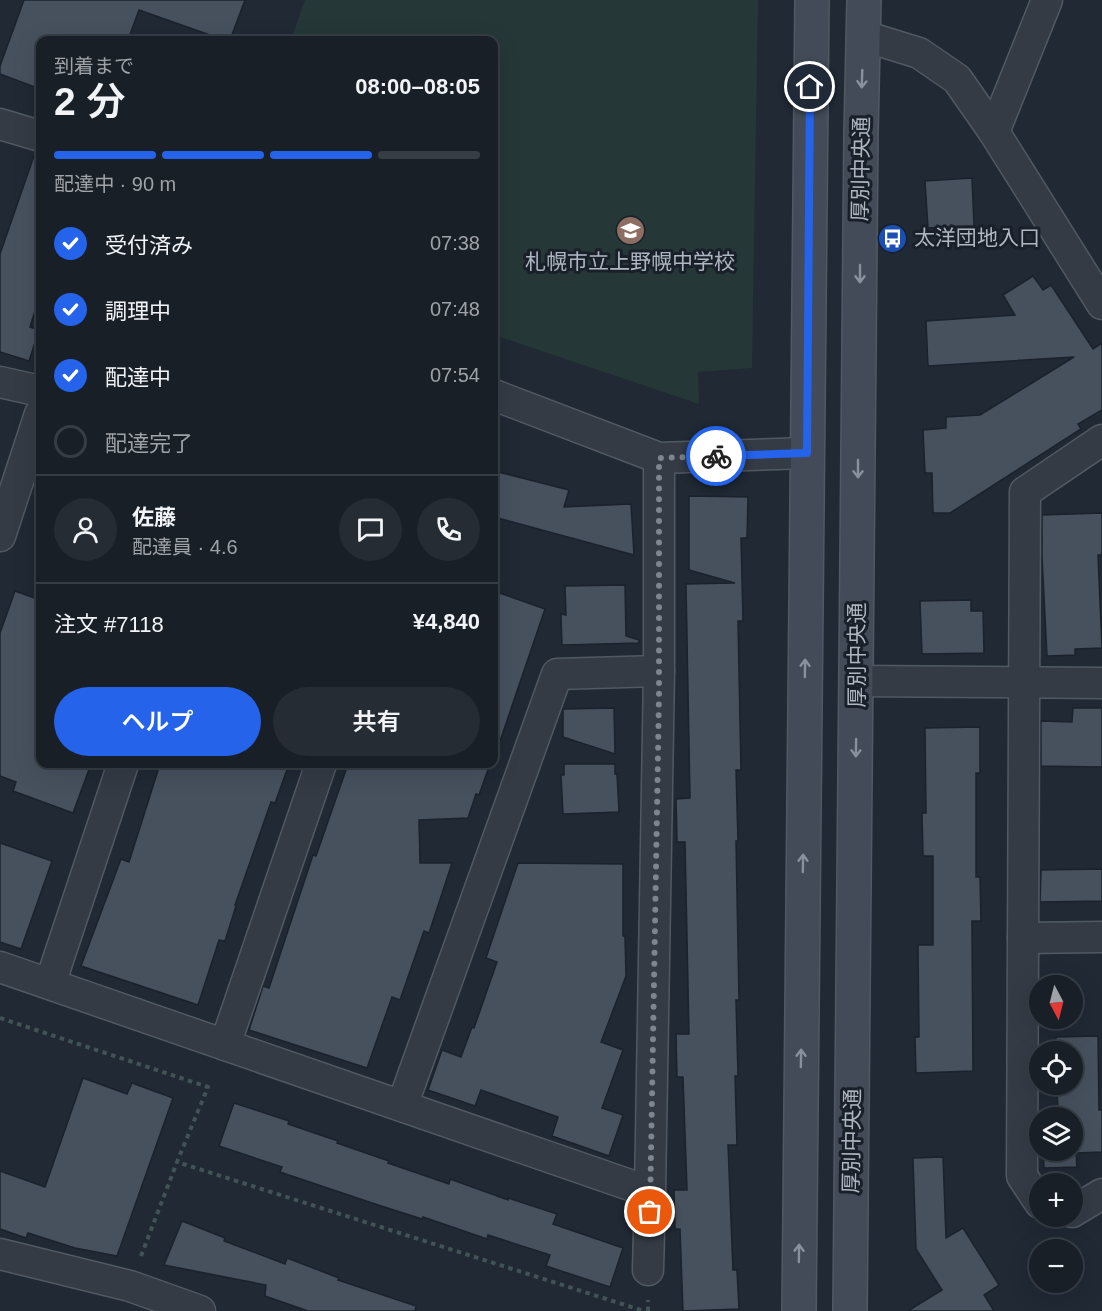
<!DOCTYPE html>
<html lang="ja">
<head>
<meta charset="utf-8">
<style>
  body { margin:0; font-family:Arial,"Noto Sans JP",sans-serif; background:#252c33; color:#f1f3f6; height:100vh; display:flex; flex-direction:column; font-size:22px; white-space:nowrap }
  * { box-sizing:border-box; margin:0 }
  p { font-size:20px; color:#9fa2a7 }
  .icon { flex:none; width:33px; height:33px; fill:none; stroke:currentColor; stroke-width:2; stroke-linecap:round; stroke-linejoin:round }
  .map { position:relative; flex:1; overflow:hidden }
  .panel { position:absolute; left:36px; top:36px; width:462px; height:732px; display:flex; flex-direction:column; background:#181f27; border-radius:12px; box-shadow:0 6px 24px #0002,0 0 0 2px #363d44 }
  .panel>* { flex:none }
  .needle { width:39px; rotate:173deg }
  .buttons { position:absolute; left:1029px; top:975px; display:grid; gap:12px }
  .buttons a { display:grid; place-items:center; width:54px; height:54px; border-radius:50%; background:#181f27; box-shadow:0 6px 24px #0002,0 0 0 2px #363d44; font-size:30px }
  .pin { position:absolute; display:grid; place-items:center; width:51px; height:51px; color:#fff; margin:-26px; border:3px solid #fff; border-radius:50%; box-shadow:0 2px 6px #0007 }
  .courier { position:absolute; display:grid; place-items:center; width:60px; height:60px; margin:-30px; border:4px solid #2563eb; border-radius:50%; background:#fff; color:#222; box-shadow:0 2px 8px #0007 }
  .head em { font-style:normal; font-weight:600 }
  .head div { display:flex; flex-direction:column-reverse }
  .head { display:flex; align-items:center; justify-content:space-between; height:102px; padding:0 18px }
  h1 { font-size:39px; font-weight:600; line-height:45px }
  .bar { display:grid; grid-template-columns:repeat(4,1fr); gap:9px 6px; align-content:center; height:72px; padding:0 18px }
  .bar i { height:8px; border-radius:4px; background:#363d44 }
  .bar .active { background:#2563eb }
  .bar p { grid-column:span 4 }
  .line { display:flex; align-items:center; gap:15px; padding:0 18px; border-top:2px solid #363d44 }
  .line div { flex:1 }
  .round { display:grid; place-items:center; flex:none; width:63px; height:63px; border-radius:32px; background:#252c33 }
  ol { padding:0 18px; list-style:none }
  li { display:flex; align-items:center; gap:18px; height:66px }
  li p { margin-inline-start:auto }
  li .icon { padding:6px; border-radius:50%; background:#2563eb; color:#fff; stroke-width:4 }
  li:last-child { color:#9fa2a7 }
  li i { width:33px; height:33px; border:3px solid #363d44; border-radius:50% }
  .button { display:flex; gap:12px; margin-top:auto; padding:12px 18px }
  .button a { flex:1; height:69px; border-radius:36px; background:#2563eb; color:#fff; font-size:24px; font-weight:600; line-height:69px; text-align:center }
  .button a+a { background:#252c33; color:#f1f3f6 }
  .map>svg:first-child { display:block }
  .park { fill:#253737 }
  .building { fill:#47515e; stroke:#1b222b; stroke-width:1.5 }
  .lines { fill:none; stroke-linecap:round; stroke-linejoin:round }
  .street-casing { stroke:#515963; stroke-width:33 }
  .secondary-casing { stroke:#515963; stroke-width:36 }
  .path { stroke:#425355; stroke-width:4; stroke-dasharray:4.5 4.5; stroke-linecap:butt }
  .street { stroke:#343b45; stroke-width:30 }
  .secondary { stroke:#424b57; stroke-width:33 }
  .oneway { stroke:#88919d }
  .done { stroke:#7c8590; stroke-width:6; stroke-dasharray:0 10.8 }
  .route { stroke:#2563eb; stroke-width:8 }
  .labels { text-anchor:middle; stroke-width:6; stroke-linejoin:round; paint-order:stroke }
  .street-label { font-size:21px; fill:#aeb6c2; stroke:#192029 }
  .poi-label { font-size:21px; fill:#aeb6c2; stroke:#192029; text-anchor:start }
</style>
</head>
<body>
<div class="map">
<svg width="1102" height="1311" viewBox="0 0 1102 1311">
  <rect width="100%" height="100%" fill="#202934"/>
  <polygon class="park" points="305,0 758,0 752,368 698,372 699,404 494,335 494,40 291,40"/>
  <g class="building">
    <polygon points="24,0 245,0 230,40 224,40 139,10 128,40 40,40 40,89 0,74 0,66"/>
    <polygon points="35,153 40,153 40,295 30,327 39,330 29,361 0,352 0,254"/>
    <polygon points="972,178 974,226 928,228 925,181"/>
    <polygon points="1033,276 1043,290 1051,285 1093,349 1102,343 1102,410 1078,424 1081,429 950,513 933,513 932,473 925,473 923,430 946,428 946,417 980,415 1074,357 928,366 926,321 1015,315 1003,295"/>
    <polygon points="494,471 569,490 564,507 631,504 634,555 494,517"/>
    <polygon points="689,496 748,497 747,538 741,538 743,621 738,621 741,770 736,770 738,841 736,841 739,1000 736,1000 738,1076 735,1076 737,1145 728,1145 733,1270 737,1270 739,1309 683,1311 680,1229 675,1229 674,1190 687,1190 683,1077 677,1077 676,1034 689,1034 685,842 677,842 676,799 690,798 686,584 735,583 689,570"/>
    <polygon points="1102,513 1102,555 1098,555 1102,648 1075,649 1075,655 1047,656 1042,557 1042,515"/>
    <polygon points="625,585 626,636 639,640 639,643 562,645 561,614 566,615 565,586"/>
    <polygon points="15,591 40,600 40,764 91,764 73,813 13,791 16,782 0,776 0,633"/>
    <polygon points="494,591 545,609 498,747 494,746"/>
    <polygon points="971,600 971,611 983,611 984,653 922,654 920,601"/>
    <polygon points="614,708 615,754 563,737 563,709"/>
    <polygon points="1073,708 1102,708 1102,767 1041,766 1041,721 1072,722"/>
    <polygon points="980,727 980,773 976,773 976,877 980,877 981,921 972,921 973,1071 916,1073 915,1037 919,1037 918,945 933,945 933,856 923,856 922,813 926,813 925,728"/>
    <polygon points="160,764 289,764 275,803 271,802 235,905 236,906 225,941 219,940 198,1005 81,966 121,859 129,862"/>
    <polygon points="348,764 490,764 479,795 476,794 468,818 419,820 420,863 452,863 429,933 424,931 400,1000 392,997 367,1068 249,1030 263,986 269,988 313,855 316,856"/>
    <polygon points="564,764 615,764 615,774 617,774 619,812 563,814 561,775 564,775"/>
    <polygon points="0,843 52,861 21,949 0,942"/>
    <polygon points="518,863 623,864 623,936 625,936 626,976 601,1042 623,1050 602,1108 623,1115 609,1156 552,1136 558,1117 481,1090 475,1106 428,1090 442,1050 461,1057 472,1027 474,1028 497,962 486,958"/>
    <polygon points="1102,869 1102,901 1040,902 1041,870"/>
    <polygon points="1098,1036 1099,1110 1102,1110 1102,1152 1076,1153 1077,1167 1044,1168 1043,1150 1072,1150 1072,1118 1042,1118 1042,1111 1058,1111 1057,1084 1072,1084 1072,1052 1056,1052 1056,1037"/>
    <polygon points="83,1078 127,1094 132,1083 173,1098 117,1256 75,1248 28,1233 26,1238 0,1229 0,1171 45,1187"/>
    <polygon points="234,1103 289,1121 288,1124 338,1141 337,1143 389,1161 388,1163 449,1184 450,1179 508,1200 508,1198 557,1214 553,1224 623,1248 610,1287 546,1266 550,1255 488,1235 487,1239 423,1217 422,1219 375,1204 280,1172 282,1167 219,1146"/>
    <polygon points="943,1157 946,1238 963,1228 999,1285 984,1295 994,1311 908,1311 942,1290 916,1249 913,1158"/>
    <polygon points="182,1221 225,1238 224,1241 285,1264 287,1258 339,1278 338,1280 416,1306 415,1311 308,1311 265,1296 266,1285 164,1265"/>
  </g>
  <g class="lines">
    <defs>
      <g id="street">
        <polyline points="864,36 919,53 957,79 994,132 1102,304"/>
        <polyline points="0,124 40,136"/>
        <polyline points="994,132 1047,0"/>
        <polyline points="0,382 40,391"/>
        <polyline points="494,395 659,458 807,453"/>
        <polyline points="0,536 40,414"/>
        <polyline points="857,681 1102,683"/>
        <polyline points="1023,938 1102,937"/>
        <polyline points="0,967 650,1192 659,671 659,458"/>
        <polyline points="50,984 123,764"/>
        <polyline points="225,1045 321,764"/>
        <polyline points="402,1106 557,674 659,671"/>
        <polyline points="1040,1203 1022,1176 1025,492 1102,440"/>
        <polyline points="1072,1212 1102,1194"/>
        <polyline points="0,1254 130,1286 200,1311"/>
        <polyline points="648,1270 650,1192"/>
      </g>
      <g id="secondary">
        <polyline points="799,1311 812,0"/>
        <polyline points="850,1311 861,133 864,0"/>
      </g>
    </defs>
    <use href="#street" class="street-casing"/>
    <use href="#secondary" class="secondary-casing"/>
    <g class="path">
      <polyline points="0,1018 208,1087 177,1162 644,1311"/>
      <polyline points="141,1256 177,1162"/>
      <polyline points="648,1311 648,1300"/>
    </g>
    <use href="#street" class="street"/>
    <use href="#secondary" class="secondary"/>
  </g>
  <defs><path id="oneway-shaft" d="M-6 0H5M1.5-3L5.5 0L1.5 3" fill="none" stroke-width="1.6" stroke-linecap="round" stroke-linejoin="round" transform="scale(1.5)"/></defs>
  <g class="oneway">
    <use href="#oneway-shaft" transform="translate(862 79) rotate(92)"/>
    <use href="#oneway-shaft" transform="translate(860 274) rotate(90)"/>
    <use href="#oneway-shaft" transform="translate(858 469) rotate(90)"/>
    <use href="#oneway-shaft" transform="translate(805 668) rotate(-89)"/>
    <use href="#oneway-shaft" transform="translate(856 748) rotate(91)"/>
    <use href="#oneway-shaft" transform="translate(803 863) rotate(-89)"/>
    <use href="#oneway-shaft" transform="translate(801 1058) rotate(-89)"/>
    <use href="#oneway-shaft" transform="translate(799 1253) rotate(-89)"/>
  </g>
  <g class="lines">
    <polyline class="done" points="650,1212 659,695 659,458 716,456"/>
    <polyline class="route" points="716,456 807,453 810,87"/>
  </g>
  <defs>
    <symbol id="school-disc" viewBox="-11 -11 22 22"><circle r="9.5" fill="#8d6e63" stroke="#192029"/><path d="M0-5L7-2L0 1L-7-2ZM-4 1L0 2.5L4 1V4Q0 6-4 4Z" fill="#fff"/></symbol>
    <symbol id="bus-disc" viewBox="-11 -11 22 22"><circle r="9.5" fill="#1a4fb4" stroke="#192029"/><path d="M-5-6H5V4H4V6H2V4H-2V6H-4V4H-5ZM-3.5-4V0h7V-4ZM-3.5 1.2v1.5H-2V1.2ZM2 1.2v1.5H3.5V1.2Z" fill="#fff"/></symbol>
  </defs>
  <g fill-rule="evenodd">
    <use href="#school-disc" x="614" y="214" width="33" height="33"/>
    <use href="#bus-disc" x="876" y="222" width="33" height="33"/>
  </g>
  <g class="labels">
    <g class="street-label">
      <text transform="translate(861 169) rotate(-89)" y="7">厚別中央通</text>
      <text transform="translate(857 655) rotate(-90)" y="7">厚別中央通</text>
      <text transform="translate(852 1141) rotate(-89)" y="7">厚別中央通</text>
    </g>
    <g class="poi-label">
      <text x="914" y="245">太洋団地入口</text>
      <text x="630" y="269" text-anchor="middle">札幌市立上野幌中学校</text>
    </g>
  </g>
</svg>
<div class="buttons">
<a><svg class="needle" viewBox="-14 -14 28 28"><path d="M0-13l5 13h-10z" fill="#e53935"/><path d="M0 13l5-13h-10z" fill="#9fa2a7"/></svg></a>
<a><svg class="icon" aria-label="locate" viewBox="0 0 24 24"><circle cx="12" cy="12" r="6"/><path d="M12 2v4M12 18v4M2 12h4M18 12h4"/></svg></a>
<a><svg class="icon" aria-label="layers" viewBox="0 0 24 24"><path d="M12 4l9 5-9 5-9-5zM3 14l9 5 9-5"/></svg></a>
<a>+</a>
<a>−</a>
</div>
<div class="pin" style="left:650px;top:1212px;background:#ea580c"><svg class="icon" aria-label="bag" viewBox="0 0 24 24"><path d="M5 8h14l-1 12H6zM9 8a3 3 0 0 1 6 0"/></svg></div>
<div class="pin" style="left:810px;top:87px;background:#1f2937"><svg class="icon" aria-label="home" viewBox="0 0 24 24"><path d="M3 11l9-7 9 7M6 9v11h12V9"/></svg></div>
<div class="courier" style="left:716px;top:456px"><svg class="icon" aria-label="bike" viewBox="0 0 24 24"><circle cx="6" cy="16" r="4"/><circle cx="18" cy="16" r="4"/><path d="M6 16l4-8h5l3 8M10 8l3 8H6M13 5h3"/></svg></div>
<section class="panel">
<div class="head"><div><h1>2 分</h1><p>到着まで</p></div><em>08:00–08:05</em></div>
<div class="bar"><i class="active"></i><i class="active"></i><i class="active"></i><i></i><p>配達中 · 90 m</p></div>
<ol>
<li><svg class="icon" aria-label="check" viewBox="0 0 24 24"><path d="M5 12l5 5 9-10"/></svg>受付済み<p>07:38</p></li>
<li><svg class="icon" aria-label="check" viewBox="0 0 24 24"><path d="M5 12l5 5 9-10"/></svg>調理中<p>07:48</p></li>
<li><svg class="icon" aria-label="check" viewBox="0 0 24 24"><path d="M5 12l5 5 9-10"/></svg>配達中<p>07:54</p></li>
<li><i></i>配達完了</li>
</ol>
<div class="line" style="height:108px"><a class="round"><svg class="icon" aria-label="person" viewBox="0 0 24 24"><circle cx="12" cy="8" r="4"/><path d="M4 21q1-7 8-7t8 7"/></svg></a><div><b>佐藤</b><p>配達員 · 4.6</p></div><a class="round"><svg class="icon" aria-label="chat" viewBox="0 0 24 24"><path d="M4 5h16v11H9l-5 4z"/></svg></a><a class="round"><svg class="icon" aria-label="phone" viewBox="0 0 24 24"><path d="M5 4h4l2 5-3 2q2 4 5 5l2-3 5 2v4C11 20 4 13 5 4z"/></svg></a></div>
<div class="line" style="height:78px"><div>注文 #7118</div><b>¥4,840</b></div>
<div class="button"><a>ヘルプ</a><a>共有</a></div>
</section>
</div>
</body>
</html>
